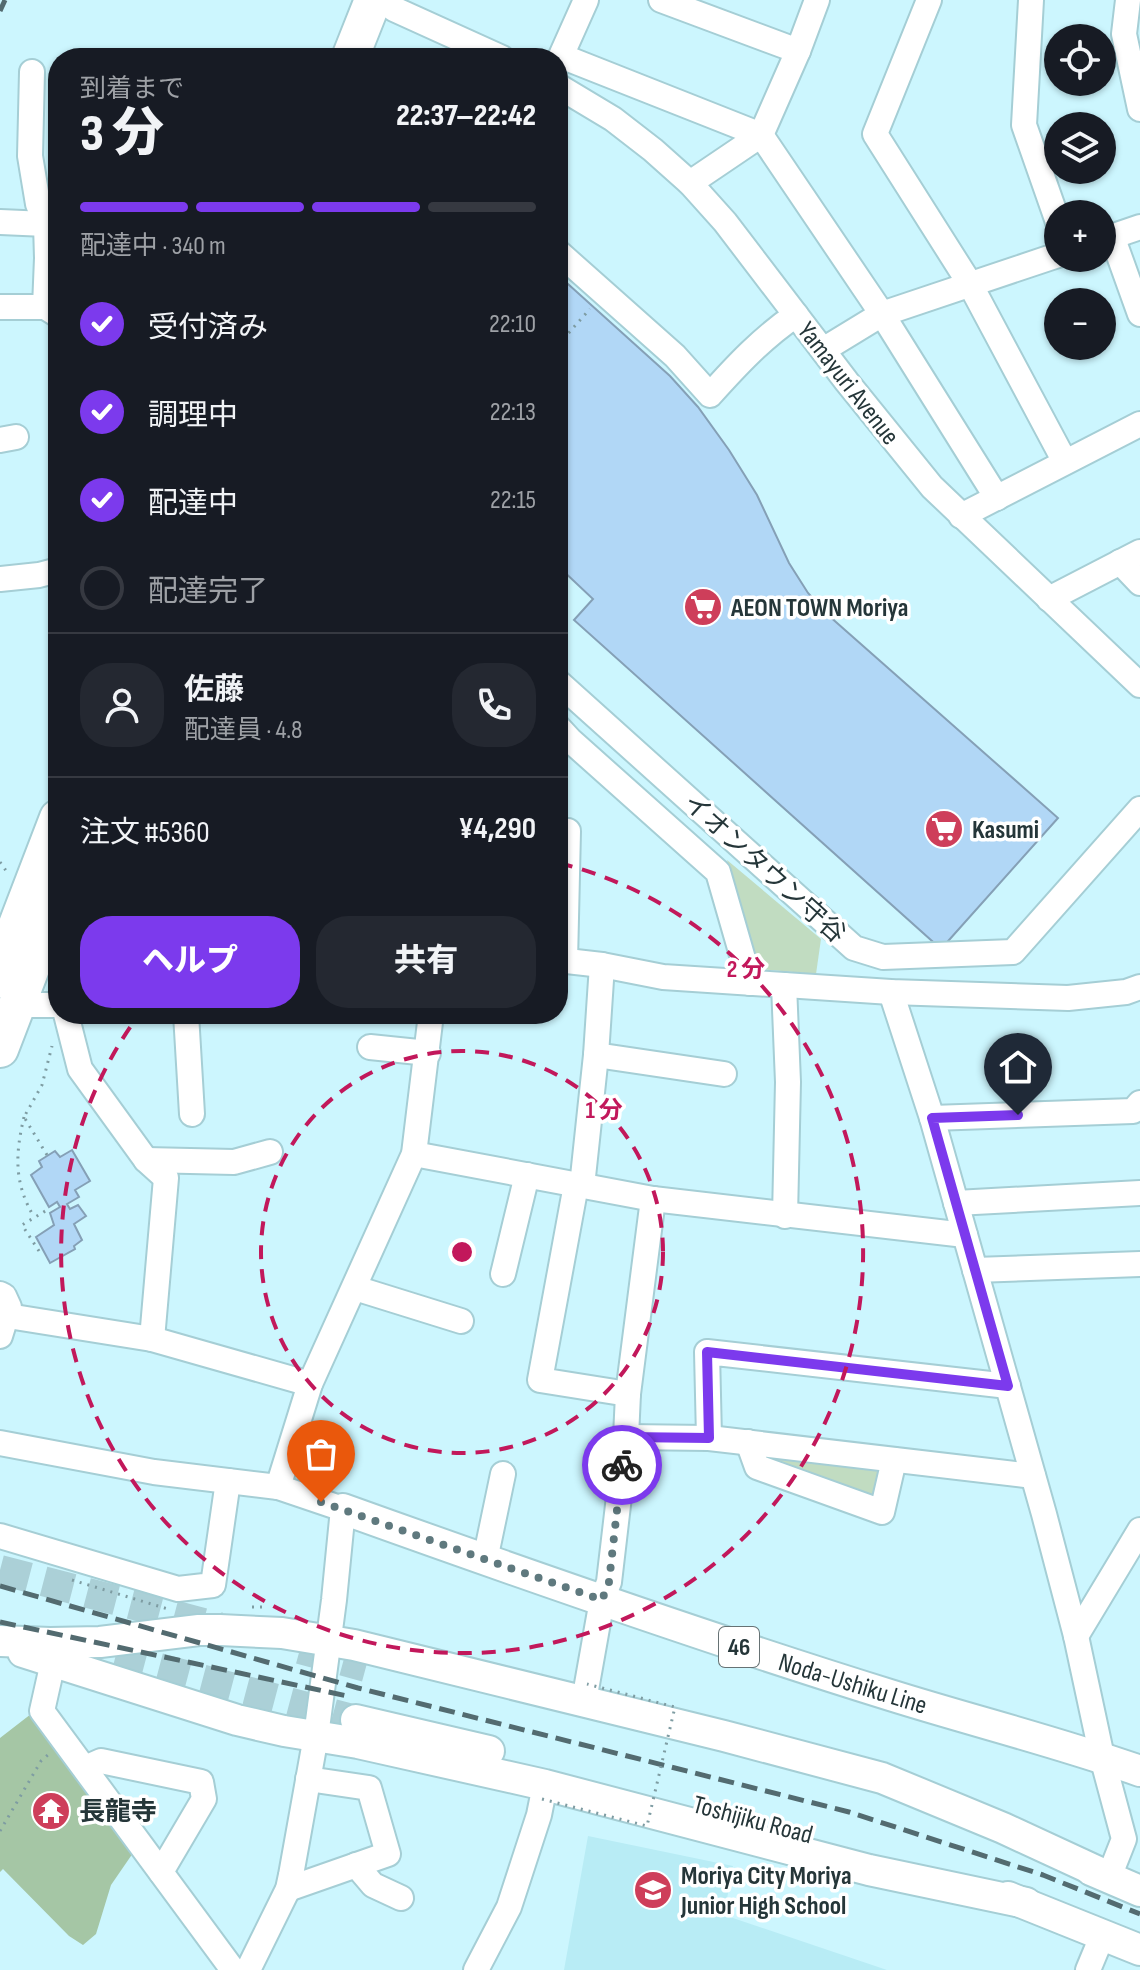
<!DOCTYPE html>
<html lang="ja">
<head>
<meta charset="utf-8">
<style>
  body { margin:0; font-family:"Sofia Sans Condensed","Noto Sans JP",sans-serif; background:#242831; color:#f1f3f6; height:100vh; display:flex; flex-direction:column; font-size:30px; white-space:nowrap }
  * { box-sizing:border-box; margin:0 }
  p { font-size:26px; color:#9ea1a6 }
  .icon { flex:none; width:44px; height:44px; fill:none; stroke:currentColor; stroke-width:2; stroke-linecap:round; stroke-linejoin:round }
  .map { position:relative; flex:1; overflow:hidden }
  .side { position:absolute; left:48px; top:48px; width:520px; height:976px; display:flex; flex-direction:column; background:#171b24; border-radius:32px; box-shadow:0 2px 6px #0004 }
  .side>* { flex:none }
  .tools { position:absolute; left:1044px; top:24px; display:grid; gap:16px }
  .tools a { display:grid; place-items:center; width:72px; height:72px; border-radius:50%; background:#171b24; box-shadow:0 2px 6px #0004; font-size:40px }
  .pin { position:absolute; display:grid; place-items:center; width:68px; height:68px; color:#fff; margin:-82px -34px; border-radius:50% 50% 50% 0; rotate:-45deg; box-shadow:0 0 8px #0007 }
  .pin .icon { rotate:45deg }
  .courier { position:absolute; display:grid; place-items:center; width:80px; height:80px; margin:-40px; border:6px solid #7c3aed; border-radius:50%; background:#fff; color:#222; box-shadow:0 2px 10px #0007 }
  .overview em { font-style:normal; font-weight:800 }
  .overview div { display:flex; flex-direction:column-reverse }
  .overview { display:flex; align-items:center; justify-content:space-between; height:136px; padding:0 32px }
  h1 { font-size:52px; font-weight:800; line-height:60px }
  .bar { display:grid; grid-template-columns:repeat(4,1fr); gap:12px 8px; align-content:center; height:96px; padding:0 32px }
  .bar i { height:10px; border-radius:6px; background:#363941 }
  .bar .selected { background:#7c3aed }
  .bar p { grid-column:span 4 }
  .line { display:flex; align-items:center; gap:20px; padding:0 32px; border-top:2px solid #363941 }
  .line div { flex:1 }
  .round { display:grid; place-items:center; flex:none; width:84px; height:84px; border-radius:32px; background:#242831 }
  ol { padding:0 32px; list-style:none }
  li { display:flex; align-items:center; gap:24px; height:88px }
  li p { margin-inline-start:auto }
  li .icon { padding:8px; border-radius:50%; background:#7c3aed; color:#fff; stroke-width:4 }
  li:last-child { color:#9ea1a6 }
  li i { width:44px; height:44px; border:4px solid #363941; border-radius:50% }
  .button { display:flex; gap:16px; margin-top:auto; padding:16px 32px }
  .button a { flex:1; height:92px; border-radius:32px; background:#7c3aed; color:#fff; font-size:32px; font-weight:800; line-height:92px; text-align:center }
  .button a+a { background:#242831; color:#f1f3f6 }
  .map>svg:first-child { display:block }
  .built { fill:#b8ecf5 }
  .green { fill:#c1dcc1 }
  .forest { fill:#a5c6a5 }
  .building { fill:#b1d7f6; stroke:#85a0b6; stroke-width:2 }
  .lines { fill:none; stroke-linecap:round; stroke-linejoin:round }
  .major-tunnel { stroke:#abd0d7; stroke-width:30; stroke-dasharray:30 15; stroke-linecap:butt }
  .minor-casing { stroke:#a5ced5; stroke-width:28 }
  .major-casing { stroke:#a5ced5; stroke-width:34 }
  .highway-casing { stroke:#a5ced5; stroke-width:40 }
  .path { stroke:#7e9ca2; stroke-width:3; stroke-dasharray:2 6; stroke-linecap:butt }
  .minor { stroke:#fff; stroke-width:24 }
  .major { stroke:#fff; stroke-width:30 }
  .highway { stroke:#fff; stroke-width:36 }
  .rail { stroke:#536b70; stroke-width:5; stroke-dasharray:16 8; stroke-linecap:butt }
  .path-bridge { stroke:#7e9ca2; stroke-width:3; stroke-dasharray:2 6; stroke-linecap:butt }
  .done { stroke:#5f797e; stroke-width:8; stroke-dasharray:0 14.4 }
  .route { stroke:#7c3aed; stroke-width:10 }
  .ring { fill:none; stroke:#c2185b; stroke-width:4; stroke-dasharray:14 10 }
  .labels { text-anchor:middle; stroke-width:7; stroke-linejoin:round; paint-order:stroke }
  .shield { fill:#fff; stroke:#667274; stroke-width:2 }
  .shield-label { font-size:24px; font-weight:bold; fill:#253639 }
  .street-label { font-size:26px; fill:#253639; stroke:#fff }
  .poi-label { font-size:26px; font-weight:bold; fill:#253639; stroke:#fff; text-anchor:start }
  .centre { fill:#c2185b; stroke:#fff; stroke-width:4 }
  .ring-label { font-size:24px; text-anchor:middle; font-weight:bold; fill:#c2185b; stroke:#fff; stroke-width:7; stroke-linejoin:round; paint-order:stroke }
</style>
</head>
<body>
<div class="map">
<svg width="1140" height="1970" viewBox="0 0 1140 1970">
  <rect width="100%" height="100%" fill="#ccf6fe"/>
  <polygon class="built" points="588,1836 733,1866 724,1915 887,1970 564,1970"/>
  <g class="green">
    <polygon points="727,860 821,939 816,974 759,969"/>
    <polygon points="748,1442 894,1460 882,1512 757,1467"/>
  </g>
  <polygon class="forest" points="31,1714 133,1853 111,1885 96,1934 83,1945 69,1936 3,1869 0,1872 0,1738"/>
  <g class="building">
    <polygon points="558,275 670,376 698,407 729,450 757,495 789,563 808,593 828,615 1058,818 941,949 574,620 593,599 558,566"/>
    <polygon points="72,1150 90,1181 75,1190 79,1197 67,1204 70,1209 78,1205 86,1216 74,1224 82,1240 74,1246 75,1249 50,1263 36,1237 54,1225 50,1213 60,1207 57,1202 49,1207 31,1175 42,1167 39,1161 55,1151 60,1157"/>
  </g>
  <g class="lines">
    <g class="major-tunnel">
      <polyline points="0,1570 219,1627"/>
      <polyline points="72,1645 356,1720"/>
      <polyline points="300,1649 366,1667"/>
    </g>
    <defs>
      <g id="minor">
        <polyline points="384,0 394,9 502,58"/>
        <polyline points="586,0 561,56 761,135 882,314 997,498"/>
        <polyline points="661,0 798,51"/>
        <polyline points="929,0 875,134 970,284 1065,462"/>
        <polyline points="1031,0 1024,125 1058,222"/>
        <polyline points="1128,0 1124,34 1140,109"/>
        <polyline points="32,72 30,156 38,204 46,224 47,258 45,307"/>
        <polyline points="558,86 613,119 653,150 690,183 725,222 847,382 932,487 1140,685"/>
        <polyline points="690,183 761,135 798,51 817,0"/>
        <polyline points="0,222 46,224 57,222"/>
        <polyline points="1112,236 1140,314"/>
        <polyline points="1102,240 1140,227"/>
        <path d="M558,252l117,104 35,39c26,-29 53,-58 86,-80"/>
        <polyline points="0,307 45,307 56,314"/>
        <polyline points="823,350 882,314 1058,255"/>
        <polyline points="0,440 16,437"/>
        <polyline points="961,516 1140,424"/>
        <polyline points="1120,562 1140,583"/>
        <polyline points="0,579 39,575 58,570"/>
        <polyline points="1049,599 1140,552"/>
        <polyline points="558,682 854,948 883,957 1013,952 1140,809"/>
        <polyline points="558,727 570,740 718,872 750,983"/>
        <polyline points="558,960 602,965 663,977 891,992 1068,998 1126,992 1140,987"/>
        <polyline points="565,961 568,831"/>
        <polyline points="784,985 788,1082 785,1216"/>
        <polyline points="8,988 30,1005 58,1005"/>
        <polyline points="891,992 932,1118 1044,1514 1076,1636 1102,1757 1124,1839 1109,1877"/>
        <polyline points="66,1014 80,1069 146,1160 166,1178 152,1339"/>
        <polyline points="186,1014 192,1114"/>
        <polyline points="370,1047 428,1053"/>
        <polyline points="596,1055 724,1074"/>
        <polyline points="932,1118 1133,1111 1140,1103"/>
        <polyline points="414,1154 653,1199 965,1235"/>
        <polyline points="146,1160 234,1162 270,1152"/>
        <polyline points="576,1185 540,1380 628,1394"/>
        <polyline points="582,1186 596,1055 602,965"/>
        <polyline points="956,1203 1140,1193"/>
        <polyline points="975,1270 1140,1264"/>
        <polyline points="503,1274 527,1175"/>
        <polyline points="355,1288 461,1321"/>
        <polyline points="0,1294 4,1296 9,1307 0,1336"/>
        <polyline points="8,1316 152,1339 310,1384"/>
        <polyline points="626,1437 709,1438 1033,1476"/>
        <polyline points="709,1438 707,1352 1008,1386"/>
        <polyline points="748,1442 757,1467 882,1512 894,1460"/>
        <polyline points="0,1443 154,1472 278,1487 343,1509 334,1600 316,1736 291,1875 288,1889 248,1970"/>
        <polyline points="278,1487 310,1384 414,1154 431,1014"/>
        <polyline points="0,1536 178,1589 213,1585 228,1481"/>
        <polyline points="485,1560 503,1474"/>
        <polyline points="1076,1636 1140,1530"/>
        <polyline points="53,1662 42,1711 233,1970"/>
        <polyline points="584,1701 602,1600 609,1582 626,1437 628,1394 653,1199"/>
        <polyline points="85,1768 101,1761 201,1782 204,1799 161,1872"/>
        <polyline points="356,1865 373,1885 401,1898"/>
        <polyline points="288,1889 388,1854 369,1788 308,1779"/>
        <polyline points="476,1970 509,1907 539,1815 545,1785"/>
        <polyline points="1088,1970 1103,1934"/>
      </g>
      <g id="major">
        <path d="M343,1509c181,65 363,129 547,186 83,26 168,47 250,76"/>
        <polyline points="0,1641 50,1643 100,1642 199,1630 220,1630 282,1633 354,1645 724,1736 882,1778 1003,1828 1109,1877"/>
        <polyline points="23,1652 237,1720 284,1731 358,1743 545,1785 869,1870 1026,1903"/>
        <polyline points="356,1720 489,1751"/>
        <polyline points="1091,1870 1140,1891"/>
        <polyline points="1008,1897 1140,1950"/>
      </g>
      <g id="highway">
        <polyline points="350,58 373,0"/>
        <polyline points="0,969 58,818"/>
        <polyline points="0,1049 58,898"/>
      </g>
    </defs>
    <use href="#minor" class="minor-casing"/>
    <use href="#major" class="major-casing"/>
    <use href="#highway" class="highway-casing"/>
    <g class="path">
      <polyline points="558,345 590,309"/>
      <polyline points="0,862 9,875"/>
      <path d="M24,1117c-9,38 -10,66 10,100"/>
      <polyline points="47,1155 24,1117 42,1085 52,1046"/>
      <polyline points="39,1251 22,1225 47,1210"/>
      <polyline points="72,1580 168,1609"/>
      <polyline points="252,1607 268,1607"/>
      <polyline points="0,1831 41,1761 49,1754"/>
    </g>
    <use href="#minor" class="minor"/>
    <use href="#major" class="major"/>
    <use href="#highway" class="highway"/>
    <g class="rail">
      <polyline points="0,11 5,0"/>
      <polyline points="0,1586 358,1688 849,1812 1043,1875 1140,1914"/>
      <polyline points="0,1622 352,1697"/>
    </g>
    <polyline class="path-bridge" points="542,1799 647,1826 675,1707 587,1684"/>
  </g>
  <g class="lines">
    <polyline class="done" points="321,1502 602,1600 609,1582 622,1465"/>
    <polyline class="route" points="622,1465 626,1437 709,1438 707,1352 1008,1386 932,1118 1018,1115"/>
  </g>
  <g class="ring">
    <circle cx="462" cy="1252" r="201"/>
    <path d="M559 863A401 401 0 1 1 138 1016"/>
  </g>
  <defs>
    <symbol id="supermarket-disc" viewBox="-11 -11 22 22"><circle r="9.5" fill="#ce3e5a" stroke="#fff"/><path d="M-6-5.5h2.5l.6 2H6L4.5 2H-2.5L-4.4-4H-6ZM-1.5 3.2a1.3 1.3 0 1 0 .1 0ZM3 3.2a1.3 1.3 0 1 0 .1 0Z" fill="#fff"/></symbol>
    <symbol id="temple-disc" viewBox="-11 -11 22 22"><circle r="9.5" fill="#ce3e5a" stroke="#fff"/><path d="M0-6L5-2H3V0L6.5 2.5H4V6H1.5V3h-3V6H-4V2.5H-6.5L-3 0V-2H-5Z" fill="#fff"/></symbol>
    <symbol id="school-disc" viewBox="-11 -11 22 22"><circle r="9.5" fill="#ce3e5a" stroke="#fff"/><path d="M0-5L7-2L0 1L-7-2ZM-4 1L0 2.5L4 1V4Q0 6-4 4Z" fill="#fff"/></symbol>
  </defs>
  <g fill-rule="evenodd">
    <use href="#supermarket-disc" x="681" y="585" width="44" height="44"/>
    <use href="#supermarket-disc" x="922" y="807" width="44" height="44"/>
    <use href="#temple-disc" x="29" y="1789" width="44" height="44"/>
    <use href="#school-disc" x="631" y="1868" width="44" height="44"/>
  </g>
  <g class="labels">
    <rect class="shield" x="719" y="1627" width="40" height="40" rx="6"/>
    <g class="shield-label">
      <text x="739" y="1655">46</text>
    </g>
    <g class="street-label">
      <text transform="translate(849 383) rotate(52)" y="9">Yamayuri Avenue</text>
      <text transform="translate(765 868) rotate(42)" y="9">イオンタウン守谷</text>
      <text transform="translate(853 1683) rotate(17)" y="9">Noda-Ushiku Line</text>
      <text transform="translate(753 1819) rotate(15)" y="9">Toshijiku Road</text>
    </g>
    <g class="poi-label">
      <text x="731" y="616">AEON TOWN Moriya</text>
      <text x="972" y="838">Kasumi</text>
      <text x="79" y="1820">長龍寺</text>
      <text x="681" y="1884">Moriya City Moriya<tspan x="681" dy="30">Junior High School</tspan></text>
    </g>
  </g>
  <circle cx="462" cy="1252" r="12" class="centre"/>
  <g class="ring-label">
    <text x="746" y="977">2 分</text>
    <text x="604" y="1118">1 分</text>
  </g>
</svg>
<div class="tools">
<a><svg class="icon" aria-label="locate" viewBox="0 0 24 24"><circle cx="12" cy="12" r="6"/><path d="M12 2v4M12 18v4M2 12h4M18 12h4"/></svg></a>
<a><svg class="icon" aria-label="layers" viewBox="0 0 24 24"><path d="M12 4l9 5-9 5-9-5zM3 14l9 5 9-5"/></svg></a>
<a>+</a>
<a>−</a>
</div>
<div class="pin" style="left:321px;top:1502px;background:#ea580c"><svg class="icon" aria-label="bag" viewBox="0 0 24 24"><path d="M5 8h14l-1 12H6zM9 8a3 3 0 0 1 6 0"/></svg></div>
<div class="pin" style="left:1018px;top:1115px;background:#1f2937"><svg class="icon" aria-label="home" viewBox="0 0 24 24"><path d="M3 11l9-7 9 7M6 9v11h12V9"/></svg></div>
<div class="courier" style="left:622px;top:1465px"><svg class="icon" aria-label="bike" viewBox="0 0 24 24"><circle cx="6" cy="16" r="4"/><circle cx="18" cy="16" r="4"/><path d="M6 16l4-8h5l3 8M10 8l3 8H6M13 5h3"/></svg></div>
<section class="side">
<div class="overview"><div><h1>3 分</h1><p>到着まで</p></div><em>22:37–22:42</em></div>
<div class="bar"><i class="selected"></i><i class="selected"></i><i class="selected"></i><i></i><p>配達中 · 340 m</p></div>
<ol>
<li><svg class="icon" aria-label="check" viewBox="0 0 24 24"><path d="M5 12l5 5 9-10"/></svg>受付済み<p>22:10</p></li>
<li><svg class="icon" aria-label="check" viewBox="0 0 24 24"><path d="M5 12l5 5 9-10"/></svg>調理中<p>22:13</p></li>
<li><svg class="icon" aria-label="check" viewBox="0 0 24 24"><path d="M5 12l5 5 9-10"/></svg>配達中<p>22:15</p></li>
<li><i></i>配達完了</li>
</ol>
<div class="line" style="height:144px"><a class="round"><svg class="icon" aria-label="person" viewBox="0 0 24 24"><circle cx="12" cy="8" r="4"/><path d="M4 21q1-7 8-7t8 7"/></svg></a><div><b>佐藤</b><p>配達員 · 4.8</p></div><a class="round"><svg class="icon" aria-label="phone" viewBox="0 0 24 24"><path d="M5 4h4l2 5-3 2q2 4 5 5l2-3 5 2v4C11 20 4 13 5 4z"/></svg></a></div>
<div class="line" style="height:104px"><div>注文 #5360</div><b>¥4,290</b></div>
<div class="button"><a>ヘルプ</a><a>共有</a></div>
</section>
</div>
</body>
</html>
